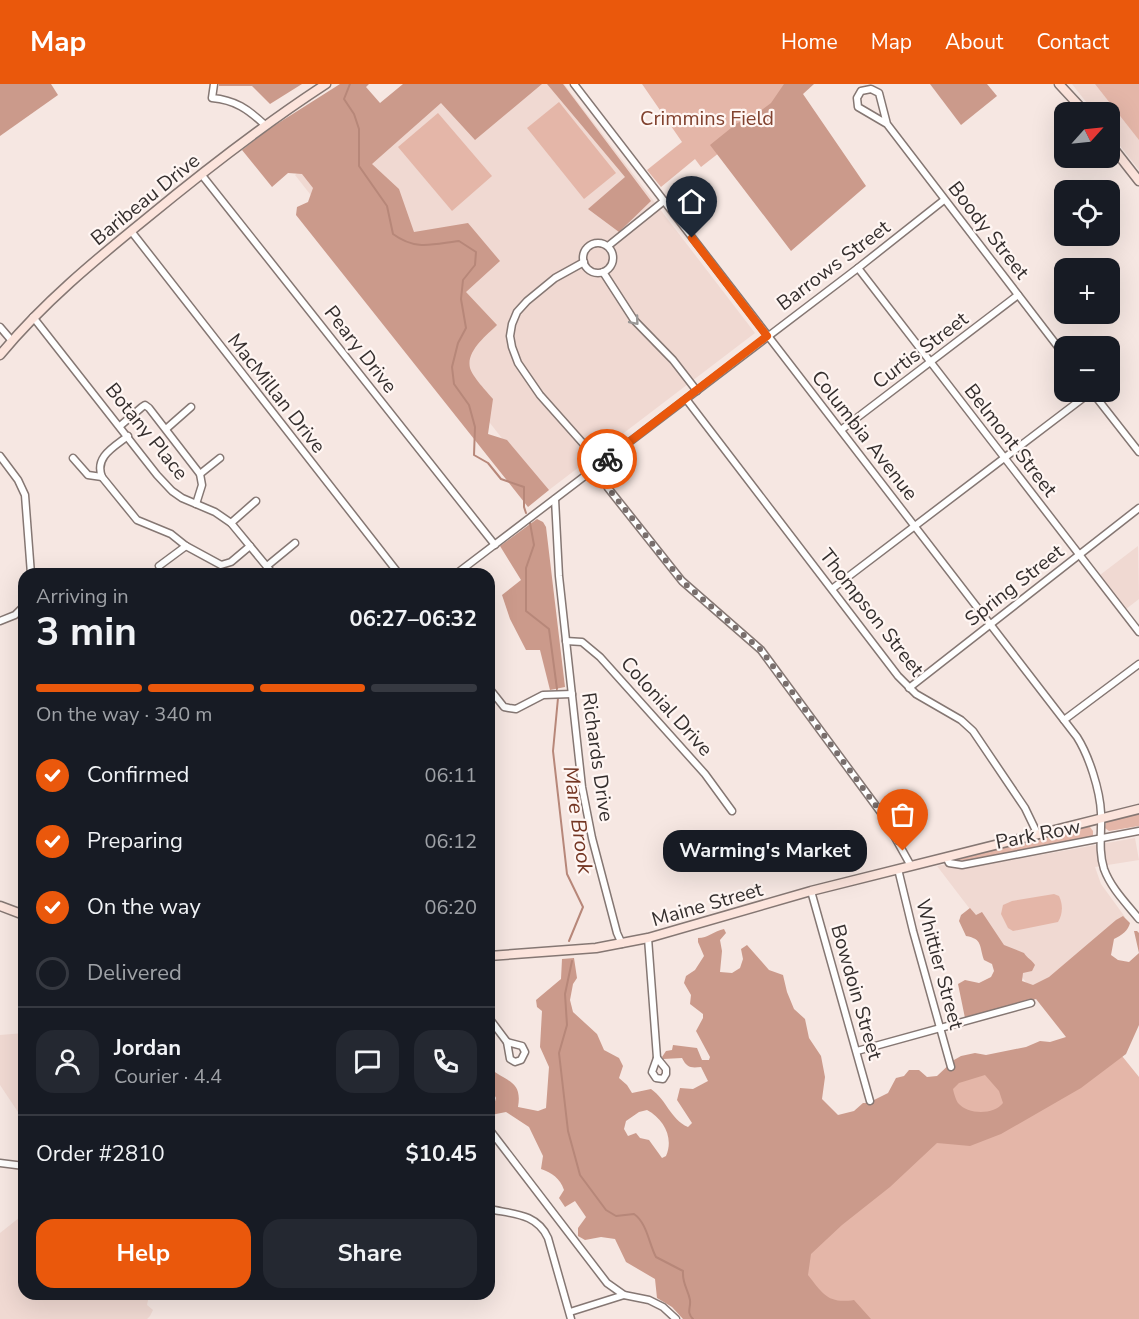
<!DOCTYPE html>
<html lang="en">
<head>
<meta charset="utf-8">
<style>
  body { margin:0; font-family:"Nunito Sans",sans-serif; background:#242831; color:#f1f3f6; height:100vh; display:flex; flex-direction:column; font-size:22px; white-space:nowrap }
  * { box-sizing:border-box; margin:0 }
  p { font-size:20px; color:#9ea1a6 }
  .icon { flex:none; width:33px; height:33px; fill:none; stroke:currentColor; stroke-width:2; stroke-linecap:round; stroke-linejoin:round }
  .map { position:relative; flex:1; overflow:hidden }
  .sheet { position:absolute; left:18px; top:484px; width:477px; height:732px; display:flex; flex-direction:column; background:#171b24; border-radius:18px; box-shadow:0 6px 24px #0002 }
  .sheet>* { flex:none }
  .needle { width:39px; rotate:63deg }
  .tools { position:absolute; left:1054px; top:18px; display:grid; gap:12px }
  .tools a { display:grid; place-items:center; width:66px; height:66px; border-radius:12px; background:#171b24; box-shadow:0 6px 24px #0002; font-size:30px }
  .pin { position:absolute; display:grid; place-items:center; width:51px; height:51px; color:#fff; margin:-62px -26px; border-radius:50% 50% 50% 0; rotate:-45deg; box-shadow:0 0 6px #0007 }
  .pin .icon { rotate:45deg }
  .courier { position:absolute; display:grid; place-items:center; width:60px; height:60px; margin:-30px; border:4px solid #ea580c; border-radius:50%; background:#fff; color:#222; box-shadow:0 2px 8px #0007 }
  .bubble { position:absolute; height:42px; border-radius:18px; background:#171b24; box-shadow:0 6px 24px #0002; font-size:20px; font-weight:700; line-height:42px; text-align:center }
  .headline em { font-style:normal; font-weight:700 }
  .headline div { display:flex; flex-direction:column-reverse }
  .headline { display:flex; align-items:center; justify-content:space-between; height:102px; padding:0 18px }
  h1 { font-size:39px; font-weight:700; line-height:45px }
  .bar { display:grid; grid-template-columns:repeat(4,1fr); gap:9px 6px; align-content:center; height:72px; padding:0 18px }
  .bar i { height:8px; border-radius:4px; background:#363941 }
  .bar .on { background:#ea580c }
  .bar p { grid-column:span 4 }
  .line { display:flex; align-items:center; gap:15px; padding:0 18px; border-top:2px solid #363941 }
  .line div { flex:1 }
  .round { display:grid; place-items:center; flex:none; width:63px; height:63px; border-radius:18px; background:#242831 }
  ol { padding:0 18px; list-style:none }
  li { display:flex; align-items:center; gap:18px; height:66px }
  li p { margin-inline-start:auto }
  li .icon { padding:6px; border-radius:50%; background:#ea580c; color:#fff; stroke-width:4 }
  li:last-child { color:#9ea1a6 }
  li i { width:33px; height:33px; border:3px solid #363941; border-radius:50% }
  .cta { display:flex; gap:12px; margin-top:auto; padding:12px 18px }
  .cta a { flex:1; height:69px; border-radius:18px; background:#ea580c; color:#fff; font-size:24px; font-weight:700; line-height:69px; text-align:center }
  .cta a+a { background:#242831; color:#f1f3f6 }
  header { display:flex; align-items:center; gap:36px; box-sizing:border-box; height:84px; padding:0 30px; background:#ea580c; color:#fff }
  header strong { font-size:28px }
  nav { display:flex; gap:33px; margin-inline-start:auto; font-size:21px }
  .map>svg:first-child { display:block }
  .built { fill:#f0d9d2 }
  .green { fill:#e4b6a8 }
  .forest { fill:#cb9a8b; fill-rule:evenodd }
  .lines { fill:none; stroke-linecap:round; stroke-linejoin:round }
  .stream { stroke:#b78779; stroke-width:2 }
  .street-casing { stroke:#857773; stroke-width:9 }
  .secondary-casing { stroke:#857773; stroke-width:11 }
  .street { stroke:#fff; stroke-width:6 }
  .secondary { stroke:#fce4dc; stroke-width:8 }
  .oneway { stroke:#9a9796 }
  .done { stroke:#796f6d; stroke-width:6; stroke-dasharray:0 10.8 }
  .route { stroke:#ea580c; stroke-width:8 }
  .labels { text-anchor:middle; stroke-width:4.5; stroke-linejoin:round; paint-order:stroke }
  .park-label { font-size:20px; fill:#81422f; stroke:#fff6f3 }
  .street-label { font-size:20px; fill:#352f2e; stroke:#fff6f3 }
  .water-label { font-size:21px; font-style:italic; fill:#743623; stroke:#fff6f3 }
</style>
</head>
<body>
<header>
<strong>Map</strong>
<nav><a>Home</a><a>Map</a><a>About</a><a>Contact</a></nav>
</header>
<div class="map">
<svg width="1139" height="1235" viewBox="0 0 1139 1235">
  <rect width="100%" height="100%" fill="#f6e7e2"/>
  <g class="built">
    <polygon points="413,0 564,0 755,249 545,409 295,91"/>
    <polygon points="1072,0 1139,0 1139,86 1110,49 1110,28 1094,28"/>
    <polygon points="1138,462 1139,515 1126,525 1100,491"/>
    <polygon points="1135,754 1139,776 1095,783 1101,800 1125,833 1041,918 937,782 947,780 961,785"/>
    <polygon points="24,949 24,1037 0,1001 0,951"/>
    <polygon points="24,1130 24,1210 149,1211 147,1221 153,1226 150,1232 147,1235 0,1235 0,1149"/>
  </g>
  <g class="green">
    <polygon points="642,0 807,0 701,83 695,75 661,103 647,86 682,58"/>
    <polygon points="1095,0 1139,0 1139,56"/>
    <polygon points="559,18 616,89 584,115 527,44"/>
    <polygon points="438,29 492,92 452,127 398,63"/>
    <polygon points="1139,729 1139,742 1109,747 1105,744 1106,739 1108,737"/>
    <polygon points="1086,743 1090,743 1093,747 1093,752 1090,755 971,776 956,776"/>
    <path d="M1054,810l5,2c4,8 4,18 -1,26l-45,9 -5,-3 -7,-14 2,-9 9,-4z"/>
    <polygon points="1064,900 1139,993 1139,1235 766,1235 600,1115 1074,959"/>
  </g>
  <g class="forest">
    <polygon points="0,0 51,0 58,11 0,52"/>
    <polygon points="219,0 302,0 270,20 252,2 219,2"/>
    <path d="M340,0h29l-3,3 14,16 23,-19h139l-67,56 -34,-37 -69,61 27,25 15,43 54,-9 32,38 -34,31 31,33c-11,11 -31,26 -27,43 2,8 17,24 23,31l-5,35 19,6 42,50 -21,17 -232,-292 1,-8 11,-5 5,-14 -11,-14 -14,-1 -16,14 -30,-37 27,-21z"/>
    <polygon points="547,0 563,0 651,117 619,148 588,125 625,93"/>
    <polygon points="784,0 814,0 803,10 866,102 791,167 710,61 736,40 763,25 771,19"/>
    <polygon points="930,0 987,0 997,12 961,41"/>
    <polygon points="537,435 543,438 546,443 565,603 550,606 540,566 526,566 510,535 502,511 521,496 500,462"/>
    <path d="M970,824l6,7 6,-3 22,33 20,8c3,5 8,7 11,12l-3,6 -9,2 -1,8 11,4 16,-8 67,-57 7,-4 7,7c-2,8 -8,12 -16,16l-3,16 7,5 11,2 10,-9 -5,-22h3l2,2v92l-13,29 -45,34 -80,46 -31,12 -33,-3 -47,44 -48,38 -31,29 -3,21c15,19 20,29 46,25l17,19h-188l-11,-12 -15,-9 -2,-19 -29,-17 -11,-23 -14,-2 -16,3 -7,-4v-8l8,-11 -11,-16 -10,6 -6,-9 5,-8c-4,-12 -12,-17 -23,-21l2,-13 -14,-29 -23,-15 -15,3 5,-17 -7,-14v-17c15,15 34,12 29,40l20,4 8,-3 3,-41 -9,-20 2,-36 -5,-4 -1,-7 25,-21 1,-20 12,-1 3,20 -4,6 -3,16 3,12 24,22 7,16 15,8 4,8 -4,12 8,7 5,8 19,-4c16,11 19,30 37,38l4,-4 -15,-23 3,-12 13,1 15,-8 -7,-14c-10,1 -14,1 -19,-9l-19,1 -1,-2 4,-6 6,-1 1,-5 24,3 5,12h7l1,-3 -14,-26 7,-13v-4l-13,-10 1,-9 -7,-12 2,-7 9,-6 9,-14 -6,-14v-4c10,0 16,-7 26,-9l2,4 -6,7 2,11 -2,21 12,1 8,-5 3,-9 -2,-10 6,-4 22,25 14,5 4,17 7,17 11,10 4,19 12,18 4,21 -3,22 16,16 16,-4 9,-8h5l20,-10 8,-15 8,-2 5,-6h10l8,7 10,-1 17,-16 7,-4 14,-3 11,2 40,-8 14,-6 10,1 16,-5 -30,-38 -30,10 -18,2 -23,7 -7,-34 7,-4 14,3 12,-6 3,-6 -2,-7 -8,-4c-5,-14 -1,-21 -18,-24l-7,-15 2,-6zM985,991l14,16 4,12c-9,12 -35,12 -45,0 -2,-3 -4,-9 -5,-14l6,-6zM647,1026c17,9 27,28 19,46l-4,2 -13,-18 -9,-2 -4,-5 -8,3 -4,-7 2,-8 13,-9z"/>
  </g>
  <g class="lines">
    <g class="stream">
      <path d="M350,0l-6,15 10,15 5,15v37l28,40 6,28c23,17 40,10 66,7l17,11 -1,13 -12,15 -2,19 5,29 -8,15 -6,24 2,17 15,21 6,22 -1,28 14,8 13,16 23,8v20l2,6"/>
      <polyline points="530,439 534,461 526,484 526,527 549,545 557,605"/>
      <polyline points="558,614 553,667 567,790 583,823 569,857"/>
      <path d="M572,877l-7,33 2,31 -8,28 9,78 12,44 26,35 10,6 18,-2c13,9 15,30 22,43l27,14c-1,13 5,18 7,29 1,8 -4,12 3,19"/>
    </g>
    <defs>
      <g id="street">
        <path d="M214,0l-2,14c23,2 36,11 53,27"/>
        <path d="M574,0l503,653c12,19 23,53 24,76 1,19 -3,37 3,56 7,19 22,34 35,50"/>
        <polyline points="887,40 858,23 857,14 861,7 871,5 879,9 887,40 1065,272"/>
        <polyline points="201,90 495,461"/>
        <polyline points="131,147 399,490"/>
        <circle cx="598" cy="174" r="15"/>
        <polyline points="608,162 664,117"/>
        <polyline points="584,178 555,194 527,217 517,228 512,240 510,252 512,263 518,279 540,311 588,365 608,404 682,497 761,566 882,730 911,782"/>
        <polyline points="858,184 1139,548"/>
        <polyline points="603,188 634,236 673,276 697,307"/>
        <polyline points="33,233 157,391 172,407 182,414 215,428 231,439 273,490"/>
        <polyline points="0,243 12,257"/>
        <polyline points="1092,308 1139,368"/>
        <polyline points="686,315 898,592 916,610 961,636 973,647 1025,724 1038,751"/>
        <polyline points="120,342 142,323 145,321 149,324 200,390 202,401 196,420"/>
        <polyline points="166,345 191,323"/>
        <polyline points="841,346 1018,211"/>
        <path d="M128,352c-14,11 -34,21 -26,41l35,43 34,14 15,12 35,19 10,-3 19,-16"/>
        <polyline points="0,372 18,396 25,411 31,490"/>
        <polyline points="73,374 88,391 102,393"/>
        <polyline points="200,390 220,374"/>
        <polyline points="555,415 559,492 582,703 592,754 617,849 622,860"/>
        <polyline points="231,439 256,417"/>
        <polyline points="159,482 186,462"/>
        <polyline points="267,482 295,459"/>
        <polyline points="456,490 858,184 944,116"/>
        <polyline points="832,505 1091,308"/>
        <polyline points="0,537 15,531 24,522"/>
        <polyline points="566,557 582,558 600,573 705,690 732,727"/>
        <polyline points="489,604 504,623 509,624 516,625 543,611 572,610"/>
        <polyline points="909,604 1139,424"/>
        <polyline points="1064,636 1139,580"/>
        <polyline points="946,773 949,779 962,781 1139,747"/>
        <polyline points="898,785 913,847 951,983"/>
        <polyline points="811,807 870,1017"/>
        <polyline points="648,854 657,974"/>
        <polyline points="489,934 507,958"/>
        <polygon points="507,958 522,962 525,968 521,976 515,978 510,975"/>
        <polyline points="857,967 1031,919"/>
        <polygon points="657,974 666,985 666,990 663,995 656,994 652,988"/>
        <polyline points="489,1045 607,1199 624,1211 649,1216 663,1223 676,1235"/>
        <polyline points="0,1079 24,1082"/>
        <path d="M489,1125c23,5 48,4 59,29l23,81"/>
        <polyline points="570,1228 624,1211"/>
      </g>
      <g id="secondary">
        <polyline points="1059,0 1085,28"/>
        <polyline points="1110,60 1139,97"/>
        <path d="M0,271c43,-52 94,-94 147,-137 57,-47 116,-93 179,-134"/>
        <polyline points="0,822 24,831"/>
        <polyline points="489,872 596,864 648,854 811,807 1139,725"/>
      </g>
    </defs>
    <use href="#street" class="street-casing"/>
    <use href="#secondary" class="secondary-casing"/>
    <use href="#street" class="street"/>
    <use href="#secondary" class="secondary"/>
  </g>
  <defs><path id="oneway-chevron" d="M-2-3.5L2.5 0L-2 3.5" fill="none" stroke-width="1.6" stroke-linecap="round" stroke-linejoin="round" transform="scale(1.5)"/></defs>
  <use class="oneway" href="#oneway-chevron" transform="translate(635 237) rotate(50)"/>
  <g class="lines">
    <polyline class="done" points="607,375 597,382 608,404 682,497 761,566 882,730 903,767"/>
    <polyline class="route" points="607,375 767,252 692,154"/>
  </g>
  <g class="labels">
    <g class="park-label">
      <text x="707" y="41">Crimmins Field</text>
    </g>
    <g class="street-label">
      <text transform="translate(145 115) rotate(-39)" y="7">Baribeau Drive</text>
      <text transform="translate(989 146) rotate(52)" y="7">Boody Street</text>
      <text transform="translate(833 181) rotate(-37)" y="7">Barrows Street</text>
      <text transform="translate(361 265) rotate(52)" y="7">Peary Drive</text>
      <text transform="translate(920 266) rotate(-37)" y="7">Curtis Street</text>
      <text transform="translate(277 309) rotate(52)" y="7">MacMillan Drive</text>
      <text transform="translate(147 347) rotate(51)" y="7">Botany Place</text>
      <text transform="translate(865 351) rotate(52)" y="7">Columbia Avenue</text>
      <text transform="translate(1011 356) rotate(52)" y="7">Belmont Street</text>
      <text transform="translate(1014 501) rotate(-38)" y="7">Spring Street</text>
      <text transform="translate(872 528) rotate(52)" y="7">Thompson Street</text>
      <text transform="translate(667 622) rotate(48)" y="7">Colonial Drive</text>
      <text transform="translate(598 673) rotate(82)" y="7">Richards Drive</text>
      <text transform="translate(1038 750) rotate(-11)" y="7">Park Row</text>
      <text transform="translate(707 820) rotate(-16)" y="7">Maine Street</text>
      <text transform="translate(940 880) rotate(75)" y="7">Whittier Street</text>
      <text transform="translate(857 908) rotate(74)" y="7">Bowdoin Street</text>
    </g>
    <g class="water-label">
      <text transform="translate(578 736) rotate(82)" y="7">Mare Brook</text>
    </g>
  </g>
</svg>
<div class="tools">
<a><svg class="needle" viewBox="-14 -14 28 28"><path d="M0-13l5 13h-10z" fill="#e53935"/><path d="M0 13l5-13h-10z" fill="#9ea1a6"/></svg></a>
<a><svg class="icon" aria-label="locate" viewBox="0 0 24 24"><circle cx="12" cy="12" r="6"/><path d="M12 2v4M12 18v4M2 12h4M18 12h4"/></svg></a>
<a>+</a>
<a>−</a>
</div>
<div class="pin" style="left:903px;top:767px;background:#ea580c"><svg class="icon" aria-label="bag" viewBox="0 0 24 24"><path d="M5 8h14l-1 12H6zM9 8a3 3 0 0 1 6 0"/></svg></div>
<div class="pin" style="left:692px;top:154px;background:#1f2937"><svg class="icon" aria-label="home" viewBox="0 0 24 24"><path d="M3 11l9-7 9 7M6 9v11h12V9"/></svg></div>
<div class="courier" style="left:607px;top:375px"><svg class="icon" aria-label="bike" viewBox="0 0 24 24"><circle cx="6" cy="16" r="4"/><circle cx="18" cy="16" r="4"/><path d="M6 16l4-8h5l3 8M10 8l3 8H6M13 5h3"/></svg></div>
<div class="bubble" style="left:663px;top:746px;width:204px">Warming's Market</div>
<section class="sheet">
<div class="headline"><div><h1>3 min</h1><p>Arriving in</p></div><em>06:27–06:32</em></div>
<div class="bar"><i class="on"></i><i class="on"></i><i class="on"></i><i></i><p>On the way · 340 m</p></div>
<ol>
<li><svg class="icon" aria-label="check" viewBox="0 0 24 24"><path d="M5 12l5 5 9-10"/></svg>Confirmed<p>06:11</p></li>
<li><svg class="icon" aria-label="check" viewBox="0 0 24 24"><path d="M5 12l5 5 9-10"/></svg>Preparing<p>06:12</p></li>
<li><svg class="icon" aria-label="check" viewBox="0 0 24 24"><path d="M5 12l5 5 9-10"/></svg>On the way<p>06:20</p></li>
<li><i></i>Delivered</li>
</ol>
<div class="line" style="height:108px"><a class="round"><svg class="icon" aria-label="person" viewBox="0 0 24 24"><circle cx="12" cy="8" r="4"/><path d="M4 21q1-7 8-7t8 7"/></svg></a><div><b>Jordan</b><p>Courier · 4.4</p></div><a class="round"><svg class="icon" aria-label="chat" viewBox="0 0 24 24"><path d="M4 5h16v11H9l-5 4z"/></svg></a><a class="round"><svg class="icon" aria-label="phone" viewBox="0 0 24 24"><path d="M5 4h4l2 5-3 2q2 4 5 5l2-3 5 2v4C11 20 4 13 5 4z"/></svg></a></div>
<div class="line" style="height:78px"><div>Order #2810</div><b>$10.45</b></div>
<div class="cta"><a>Help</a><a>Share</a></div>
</section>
</div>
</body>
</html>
